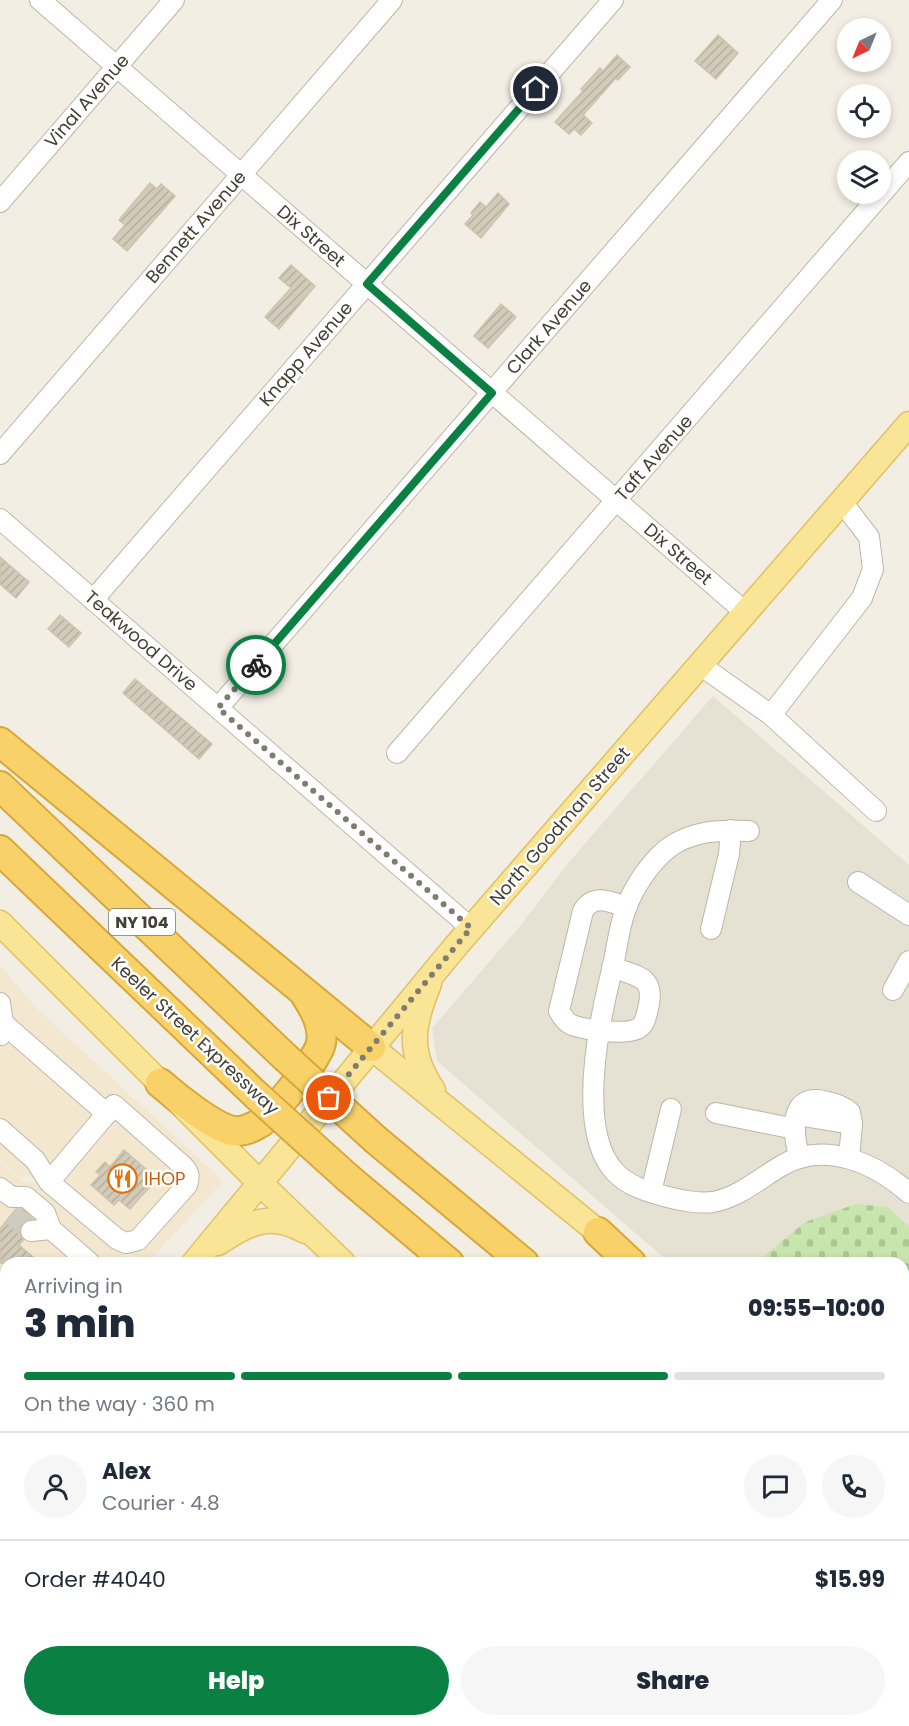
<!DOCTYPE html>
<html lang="en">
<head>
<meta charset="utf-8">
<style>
  body { margin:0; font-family:Poppins,sans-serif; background:#f6f6f7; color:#1f2937; height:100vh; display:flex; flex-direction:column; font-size:22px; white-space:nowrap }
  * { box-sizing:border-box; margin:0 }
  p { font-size:20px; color:#747a83 }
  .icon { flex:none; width:33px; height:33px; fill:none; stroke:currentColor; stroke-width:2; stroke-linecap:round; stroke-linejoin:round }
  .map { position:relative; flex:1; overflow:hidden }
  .sheet { position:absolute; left:0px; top:1257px; width:909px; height:470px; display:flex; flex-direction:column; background:#fff; border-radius:18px 18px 0 0; box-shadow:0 3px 9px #0003 }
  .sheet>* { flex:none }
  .needle { width:39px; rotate:223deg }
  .fabs { position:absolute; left:837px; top:18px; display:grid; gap:12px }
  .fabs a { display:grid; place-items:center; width:54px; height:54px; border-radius:50%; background:#fff; box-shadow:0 3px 9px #0003; font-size:30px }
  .pin { position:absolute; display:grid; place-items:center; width:51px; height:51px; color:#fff; margin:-26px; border:3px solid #fff; border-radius:50%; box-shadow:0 2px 6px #0007 }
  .courier { position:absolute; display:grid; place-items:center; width:60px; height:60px; margin:-30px; border:4px solid #0b8043; border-radius:50%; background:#fff; color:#222; box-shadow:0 2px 8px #0007 }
  .overview em { font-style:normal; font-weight:800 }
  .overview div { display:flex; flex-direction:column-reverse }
  .overview { display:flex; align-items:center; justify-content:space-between; height:102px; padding:0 24px }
  h1 { font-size:39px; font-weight:800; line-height:45px }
  .bar { display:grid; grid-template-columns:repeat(4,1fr); gap:9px 6px; align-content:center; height:72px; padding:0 24px }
  .bar i { height:8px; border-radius:4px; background:#e0e1e3 }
  .bar .current { background:#0b8043 }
  .bar p { grid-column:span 4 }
  .line { display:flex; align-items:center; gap:15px; padding:0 24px; border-top:2px solid #e0e1e3 }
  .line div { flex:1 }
  .round { display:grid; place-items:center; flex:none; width:63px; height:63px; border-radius:32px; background:#f6f6f7 }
  .action { display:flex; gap:12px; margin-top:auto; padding:12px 24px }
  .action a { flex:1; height:69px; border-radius:36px; background:#0b8043; color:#fff; font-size:24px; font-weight:800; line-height:69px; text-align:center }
  .action a+a { background:#f6f6f7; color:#1f2937 }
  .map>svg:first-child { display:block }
  .residential { fill:#e5e1d3 }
  .commercial { fill:#f3e7d0 }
  .cemetery { fill:url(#cemetery-stones) }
  .building { fill:url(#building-hatch); stroke:#cdc3ae; stroke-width:1.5 }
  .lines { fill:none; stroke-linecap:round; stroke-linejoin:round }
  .minor-tunnel { stroke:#cfcbc1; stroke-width:20; stroke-dasharray:20 10; stroke-linecap:butt }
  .minor-casing { stroke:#bdb7a7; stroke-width:22 }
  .major-casing { stroke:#dfc265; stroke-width:27 }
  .highway-casing { stroke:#d7a839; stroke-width:32 }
  .minor { stroke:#fff; stroke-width:20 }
  .major { stroke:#fae495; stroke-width:24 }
  .highway { stroke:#f8d268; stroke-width:28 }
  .highway-bridge-casing { stroke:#d7a839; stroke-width:32; stroke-linecap:butt }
  .highway-bridge { stroke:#f8d268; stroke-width:28 }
  .done { stroke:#807c72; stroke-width:6; stroke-dasharray:0 10.8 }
  .route { stroke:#0b8043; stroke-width:8 }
  .labels { text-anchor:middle; stroke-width:5; stroke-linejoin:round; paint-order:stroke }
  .shield { fill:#fff; stroke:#7b7971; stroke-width:1.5 }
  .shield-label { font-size:16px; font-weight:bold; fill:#433f34 }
  .street-label { font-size:18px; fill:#433f34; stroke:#fff }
  .food-label { font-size:18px; fill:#c56008; stroke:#fff; text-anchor:start }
</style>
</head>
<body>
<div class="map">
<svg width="909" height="1726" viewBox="0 0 909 1726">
  <defs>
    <pattern id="cemetery-stones" width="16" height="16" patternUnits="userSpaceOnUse" patternTransform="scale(1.5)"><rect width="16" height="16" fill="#c9e5ae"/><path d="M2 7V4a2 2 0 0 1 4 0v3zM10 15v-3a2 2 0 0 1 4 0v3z" fill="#aec696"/></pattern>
    <pattern id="building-hatch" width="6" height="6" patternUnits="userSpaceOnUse" patternTransform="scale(1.5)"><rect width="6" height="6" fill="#d3cbba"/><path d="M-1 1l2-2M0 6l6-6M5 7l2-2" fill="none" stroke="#b6afa0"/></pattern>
  </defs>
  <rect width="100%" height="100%" fill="#f2eee4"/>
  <polygon class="residential" points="713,696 909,865 909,1426 903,1423 903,1263 670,1263 437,1061 432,1028 517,930 569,862"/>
  <g class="commercial">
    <polygon points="0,965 35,1007 223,1181 147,1263 140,1263 35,1177 19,1177 0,1160"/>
    <polygon points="0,1162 22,1181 37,1183 85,1227 134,1263 6,1263 6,1326 0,1321"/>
    <polygon points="197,1720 806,1720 812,1726 194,1726"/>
  </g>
  <polygon class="cemetery" points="856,1204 888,1207 909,1227 909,1414 903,1410 903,1263 760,1263 762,1258 805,1222"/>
  <g class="building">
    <polygon points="718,35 738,53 716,79 695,61"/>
    <polygon points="617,55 630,67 618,80 616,78 583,115 592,123 581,135 574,129 569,134 555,122 583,91 581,89 600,68 603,71"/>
    <polygon points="150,183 157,189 161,184 175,196 127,251 113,239 125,225 119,220"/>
    <polygon points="498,193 509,204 481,238 465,224 473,215 471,213 480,202 486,207"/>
    <polygon points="291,265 315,286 279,329 265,317 291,288 279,278"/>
    <polygon points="501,304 516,317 488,348 474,336"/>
    <polygon points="0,557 29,582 16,598 0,584"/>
    <polygon points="60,615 81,633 69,647 48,629"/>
    <polygon points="135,679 212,744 199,759 123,693"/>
    <polygon points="124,1150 146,1169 143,1173 154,1182 130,1209 119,1200 114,1205 91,1185 100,1175 96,1172 105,1162 110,1167"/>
    <polygon points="16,1209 22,1209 33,1219 25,1221 20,1226 19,1233 23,1240 19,1245 40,1263 0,1263 0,1229"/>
  </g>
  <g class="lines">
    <polyline class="minor-tunnel" points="12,1215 31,1231"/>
    <defs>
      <g id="minor">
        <polyline points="40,0 746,613"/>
        <polyline points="0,202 174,0"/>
        <polyline points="0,454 392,0"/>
        <polyline points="842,502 869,537 873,569 862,598 771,715 876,811"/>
        <polyline points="0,519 471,928"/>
        <polyline points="93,600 613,0"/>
        <polyline points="700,665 771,715"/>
        <polyline points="218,708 832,0"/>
        <polyline points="397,753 909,162"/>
        <path d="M749,831c-30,-1 -57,-1 -82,18 -18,15 -33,38 -41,59 -7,19 -9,39 -13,58 -13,51 -38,164 2,206 13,14 31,19 49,24 16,4 32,8 49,6 26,-5 46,-23 68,-36 43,-26 94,-3 128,27"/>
        <polyline points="858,882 909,915"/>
        <polyline points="711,929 729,854 731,830"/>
        <path d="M612,967c26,10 44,9 36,42 -2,8 -3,16 -11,20 -13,6 -52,1 -65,-4 -7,-3 -9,-8 -13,-14l24,-100c11,-18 27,-9 44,-4"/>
        <polyline points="893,990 909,961"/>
        <polyline points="0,1003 3,1023 1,1035"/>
        <polyline points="3,1023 107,1114"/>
        <polyline points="716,1113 795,1129"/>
        <polyline points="797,1115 852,1124"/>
        <path d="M0,1129l35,31 14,22 68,57 9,4 12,-3 49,-55c3,-9 2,-13 -4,-19l-69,-61 -65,77"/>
        <path d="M800,1158c-8,-25 -12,-68 28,-56 8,2 15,4 22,10l2,12 -3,34"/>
        <polyline points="0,1188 12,1197 26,1197 45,1213 51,1229 90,1263"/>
        <polyline points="651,1192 671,1109"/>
        <polyline points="31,1231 51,1229"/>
        <polyline points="0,1353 6,1358"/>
        <polyline points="0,1398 6,1403"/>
        <polyline points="0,1475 6,1475"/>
        <polyline points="0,1570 6,1562"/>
        <polyline points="0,1624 6,1627"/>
        <polyline points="195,1720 206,1726"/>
        <polyline points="409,1720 419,1726"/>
        <polyline points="49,1726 53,1720"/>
        <polyline points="152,1726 166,1720"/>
        <polyline points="372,1726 376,1720"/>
        <polyline points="477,1726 481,1720"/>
        <polyline points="600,1726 605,1720"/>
      </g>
      <g id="major">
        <polyline points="0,923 260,1183 343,1263"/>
        <path d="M429,984c-17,41 -22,68 4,106"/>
        <polyline points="371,1047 613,1244"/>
        <path d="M218,1243c31,-20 51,-32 87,-12"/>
        <polyline points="194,1263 455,947 909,424"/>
        <polyline points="903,1450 909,1453"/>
        <polyline points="0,1497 6,1490"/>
        <polyline points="903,1648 909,1652"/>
        <polyline points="0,1679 6,1682"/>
        <polyline points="79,1720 89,1726"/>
      </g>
      <g id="highway">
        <polyline points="0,742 371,1047"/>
        <polyline points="0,786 285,1057"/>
        <polyline points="0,850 255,1094"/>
        <path d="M160,1083c16,14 53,44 73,48 9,1 19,-3 27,-8 14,-10 58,-64 61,-80 3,-17 -6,-33 -15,-47"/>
        <polyline points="376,1140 524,1263"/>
        <polyline points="348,1178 449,1263"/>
        <polyline points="598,1232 631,1263"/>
        <polyline points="903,1480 909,1485"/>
        <polyline points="903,1531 909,1534"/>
        <polyline points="903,1586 909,1590"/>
      </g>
    </defs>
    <use href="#minor" class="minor-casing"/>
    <use href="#major" class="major-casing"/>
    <use href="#highway" class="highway-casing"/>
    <use href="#minor" class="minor"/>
    <use href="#major" class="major"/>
    <use href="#highway" class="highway"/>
    <defs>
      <g id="highway-bridge">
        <polyline points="285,1057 376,1140"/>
        <polyline points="255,1094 348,1178"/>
      </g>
    </defs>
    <use href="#highway-bridge" class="highway-bridge-casing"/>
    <use href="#highway-bridge" class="highway-bridge"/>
  </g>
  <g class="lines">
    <polyline class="done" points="256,665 218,708 471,928 329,1098"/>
    <polyline class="route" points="256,665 492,393 367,284 536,89"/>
  </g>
  <defs>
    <symbol id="restaurant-ring" viewBox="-11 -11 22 22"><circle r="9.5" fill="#fff" stroke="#e8710a" stroke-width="1.5"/><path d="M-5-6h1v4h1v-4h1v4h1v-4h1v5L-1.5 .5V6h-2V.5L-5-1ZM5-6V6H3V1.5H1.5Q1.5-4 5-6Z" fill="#e8710a"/></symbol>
  </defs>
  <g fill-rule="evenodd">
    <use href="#restaurant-ring" x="106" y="1162" width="33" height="33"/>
  </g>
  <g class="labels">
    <rect class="shield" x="109" y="909" width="66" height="26" rx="4.5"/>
    <g class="shield-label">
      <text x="142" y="928">NY 104</text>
    </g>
    <g class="street-label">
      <text transform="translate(87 101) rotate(-49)" y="6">Vinal Avenue</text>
      <text transform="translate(196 227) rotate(-49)" y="6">Bennett Avenue</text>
      <text transform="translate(311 236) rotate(41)" y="6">Dix Street</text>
      <text transform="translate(549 327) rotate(-49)" y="6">Clark Avenue</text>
      <text transform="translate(306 354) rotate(-49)" y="6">Knapp Avenue</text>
      <text transform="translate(654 458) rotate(-49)" y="6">Taft Avenue</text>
      <text transform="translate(678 554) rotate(41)" y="6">Dix Street</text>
      <text transform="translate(141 641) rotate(41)" y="6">Teakwood Drive</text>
      <text transform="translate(560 826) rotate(-49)" y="6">North Goodman Street</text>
      <text transform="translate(195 1036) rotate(43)" y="6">Keeler Street Expressway</text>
    </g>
    <g class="food-label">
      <text x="144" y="1185">IHOP</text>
    </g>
  </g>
</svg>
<div class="fabs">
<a><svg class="needle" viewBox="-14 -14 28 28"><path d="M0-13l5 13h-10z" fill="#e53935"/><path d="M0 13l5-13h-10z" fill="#747a83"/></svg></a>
<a><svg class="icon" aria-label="locate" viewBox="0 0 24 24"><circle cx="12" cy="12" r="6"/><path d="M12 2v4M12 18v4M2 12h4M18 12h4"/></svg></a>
<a><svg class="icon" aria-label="layers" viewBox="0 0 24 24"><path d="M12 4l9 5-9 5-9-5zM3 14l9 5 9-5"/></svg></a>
</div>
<div class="pin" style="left:329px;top:1098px;background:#ea580c"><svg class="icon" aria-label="bag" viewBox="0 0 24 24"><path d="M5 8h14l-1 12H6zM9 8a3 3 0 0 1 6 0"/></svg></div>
<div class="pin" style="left:536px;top:89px;background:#1f2937"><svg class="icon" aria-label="home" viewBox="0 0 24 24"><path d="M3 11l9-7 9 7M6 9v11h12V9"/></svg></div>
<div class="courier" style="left:256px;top:665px"><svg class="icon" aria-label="bike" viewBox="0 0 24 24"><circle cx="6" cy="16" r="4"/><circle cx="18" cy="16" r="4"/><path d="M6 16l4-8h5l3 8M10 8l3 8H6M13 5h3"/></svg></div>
<section class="sheet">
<div class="overview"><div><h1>3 min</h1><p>Arriving in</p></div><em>09:55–10:00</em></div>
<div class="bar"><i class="current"></i><i class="current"></i><i class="current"></i><i></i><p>On the way · 360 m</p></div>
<div class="line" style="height:108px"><a class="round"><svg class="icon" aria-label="person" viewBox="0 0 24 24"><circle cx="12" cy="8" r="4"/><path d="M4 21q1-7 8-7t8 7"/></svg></a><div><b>Alex</b><p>Courier · 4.8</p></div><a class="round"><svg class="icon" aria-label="chat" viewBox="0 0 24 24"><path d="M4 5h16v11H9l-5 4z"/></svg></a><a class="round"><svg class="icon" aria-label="phone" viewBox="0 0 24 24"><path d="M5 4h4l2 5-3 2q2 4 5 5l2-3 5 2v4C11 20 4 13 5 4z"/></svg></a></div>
<div class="line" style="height:78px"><div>Order #4040</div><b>$15.99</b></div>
<div class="action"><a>Help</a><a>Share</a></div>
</section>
</div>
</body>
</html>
